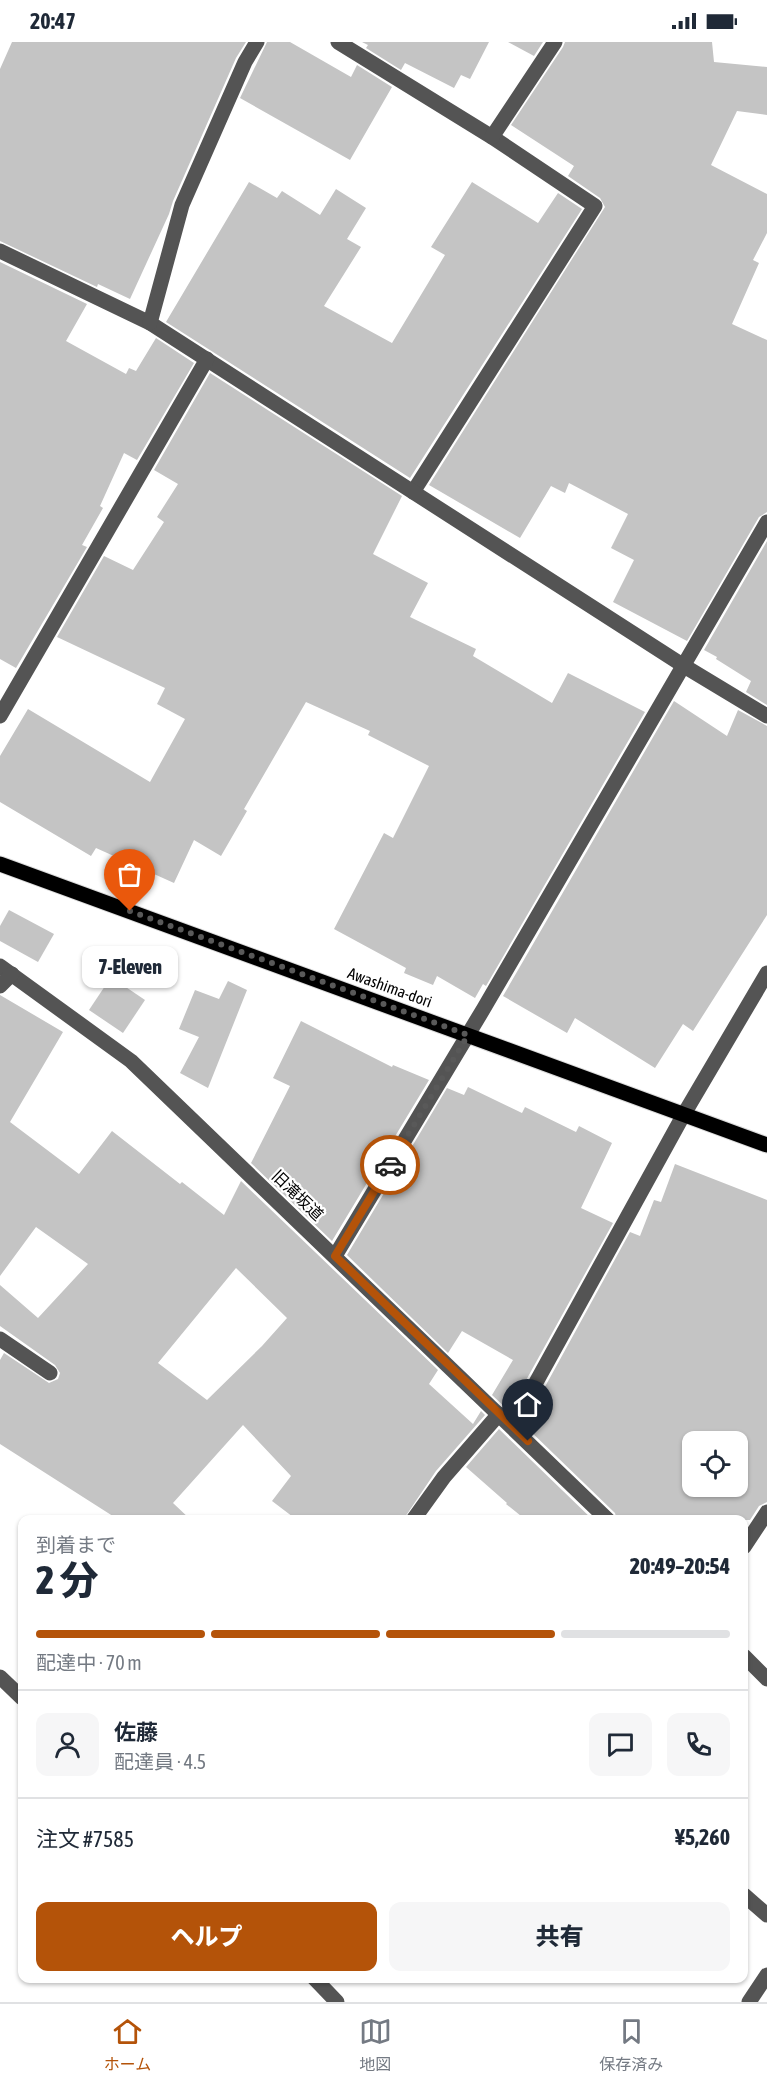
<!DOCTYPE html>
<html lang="ja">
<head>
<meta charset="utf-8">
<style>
  body { margin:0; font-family:"Asap Condensed","Noto Sans JP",sans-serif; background:#f6f6f7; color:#1f2937; height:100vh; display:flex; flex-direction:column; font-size:22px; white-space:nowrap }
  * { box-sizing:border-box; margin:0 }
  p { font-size:20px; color:#747a83 }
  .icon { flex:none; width:33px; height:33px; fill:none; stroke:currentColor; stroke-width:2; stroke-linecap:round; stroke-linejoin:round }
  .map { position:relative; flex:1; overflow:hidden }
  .panel { position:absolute; left:18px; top:1473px; width:730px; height:468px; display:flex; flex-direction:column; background:#fff; border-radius:12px; box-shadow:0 2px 4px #0004 }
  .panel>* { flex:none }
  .buttons { position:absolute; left:682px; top:1389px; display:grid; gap:12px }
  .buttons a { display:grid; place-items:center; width:66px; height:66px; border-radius:12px; background:#fff; box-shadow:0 2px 4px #0004; font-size:30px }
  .pin { position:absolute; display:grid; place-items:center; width:51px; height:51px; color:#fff; margin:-62px -26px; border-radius:50% 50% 50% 0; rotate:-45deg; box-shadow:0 0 6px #0007 }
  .pin .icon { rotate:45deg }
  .courier { position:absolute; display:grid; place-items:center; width:60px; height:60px; margin:-30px; border:4px solid #b45309; border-radius:50%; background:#fff; color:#222; box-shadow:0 2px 8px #0007 }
  .bubble { position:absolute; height:42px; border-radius:12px; background:#fff; box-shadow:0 2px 4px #0004; font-size:20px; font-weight:800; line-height:42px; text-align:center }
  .head em { font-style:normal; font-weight:800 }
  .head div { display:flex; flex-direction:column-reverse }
  .head { display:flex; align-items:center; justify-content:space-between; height:102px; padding:0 18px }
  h1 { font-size:39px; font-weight:800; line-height:45px }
  .bar { display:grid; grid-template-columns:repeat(4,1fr); gap:9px 6px; align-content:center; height:72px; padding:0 18px }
  .bar i { height:8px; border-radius:4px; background:#e0e1e3 }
  .bar .selected { background:#b45309 }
  .bar p { grid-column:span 4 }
  .line { display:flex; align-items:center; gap:15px; padding:0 18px; border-top:2px solid #e0e1e3 }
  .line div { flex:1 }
  .round { display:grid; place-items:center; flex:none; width:63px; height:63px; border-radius:12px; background:#f6f6f7 }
  .primary-button { display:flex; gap:12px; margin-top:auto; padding:12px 18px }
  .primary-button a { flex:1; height:69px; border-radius:12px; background:#b45309; color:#fff; font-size:24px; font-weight:800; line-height:69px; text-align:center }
  .primary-button a+a { background:#f6f6f7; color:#1f2937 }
  .status { display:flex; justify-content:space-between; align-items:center; height:42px; padding:0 30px; background:#fff; direction:ltr }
  .status svg { height:16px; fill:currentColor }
  .tabs { display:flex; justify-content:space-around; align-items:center; height:84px; border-top:2px solid #e0e1e3; background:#fff; font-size:16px; color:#747a83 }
  .tabs a { display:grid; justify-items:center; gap:3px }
  .tabs .selected { color:#b45309 }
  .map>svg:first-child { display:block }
  .building { fill:#c4c4c4; fill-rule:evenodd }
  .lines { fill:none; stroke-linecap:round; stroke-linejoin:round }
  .major-casing { stroke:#dbdbdb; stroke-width:17 }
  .minor { stroke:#545454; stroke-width:15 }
  .major { stroke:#000; stroke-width:15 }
  .done { stroke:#595959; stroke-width:6; stroke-dasharray:0 10.8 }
  .route { stroke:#b45309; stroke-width:8 }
  .labels { text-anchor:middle; stroke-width:4.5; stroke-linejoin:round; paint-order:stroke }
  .street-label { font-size:16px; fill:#000; stroke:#fff }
</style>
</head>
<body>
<div class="status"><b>20:47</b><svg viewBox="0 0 49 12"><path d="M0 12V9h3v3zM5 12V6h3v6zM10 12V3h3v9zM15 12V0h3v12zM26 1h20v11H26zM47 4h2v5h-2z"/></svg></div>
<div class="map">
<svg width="767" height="1960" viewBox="0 0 767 1960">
  <rect width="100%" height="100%" fill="#fff"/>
  <g class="building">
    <polygon points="12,0 246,0 236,16 173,159 169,172 130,257 98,242 97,245 0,199 0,27"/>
    <polygon points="267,0 290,0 351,35 357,23 392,45 350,118 240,56"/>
    <polygon points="362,0 489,0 470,37 461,33 454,46 405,21 401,28 366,6 368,3"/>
    <polygon points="508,0 543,0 534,14"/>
    <polygon points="565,0 712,0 714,20 767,25 767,73 737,69 711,123 767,152 767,191 753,218 759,221 732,282 767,298 767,470 759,475 687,599 613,560 634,518 611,506 628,472 569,441 565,451 551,444 520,496 429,443 605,165 600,156 568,134 574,124 511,83 563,5"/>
    <polygon points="249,140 277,156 282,149 320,173 336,147 366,166 347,197 361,205 324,264 392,301 445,213 431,205 472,140 538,181 558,151 582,167 410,436 166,280"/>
    <polygon points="0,220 87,262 66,299 126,332 129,326 136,329 156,296 194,321 137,418 124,411 100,464 103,466 82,503 87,505 16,626 0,617"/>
    <polygon points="210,331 402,454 373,512 428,541 410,575 476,607 473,614 552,661 568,631 645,670 486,944 483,942 475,956 437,934 433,943 404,931 406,926 334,887 384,791 393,796 429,724 368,693 370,689 306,660 244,767 247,769 221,814 194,798 174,841 96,806 91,814 0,760 0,714 28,667 150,740 185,677 157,662 165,646 57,595 104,514 133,528 164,480 157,475 178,442 154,428"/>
    <polygon points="767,499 767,663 746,650 751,639 716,617 717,615 704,608"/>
    <polygon points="674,659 727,694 738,668 767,684 767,873 693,989 683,982 655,1026 575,976 567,991 503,954"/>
    <polygon points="9,868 54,892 38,920 0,899 0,884"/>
    <polygon points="111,935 145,958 123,991 89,968"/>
    <polygon points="228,939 247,948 208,1046 180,1031 199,995 179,987 195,948 219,957"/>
    <path d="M0,953l63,37 -53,90 69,52 33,-43 68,53 2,-2 42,33 17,-34 197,189 -9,14 44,40 8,-13 4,4 -49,56 -33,49h-106l-25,-19 19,-25 -48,-51 -70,78 18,17h-72l-119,-76v-84l4,-7 45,30 9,-4 2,-6 -5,-8 -55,-39v-41l38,33 50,-54 -52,-37 -36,49zM236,1226l51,50 -25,28 -55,54 -49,-37z"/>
    <polygon points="301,979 392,1025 393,1023 429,1038 332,1199 251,1121 290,1044 273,1036"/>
    <polygon points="468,1045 522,1071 525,1065 576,1090 579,1084 612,1101 581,1166 613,1181 509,1369 492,1353 513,1318 462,1289 448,1311 347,1213 447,1046 464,1053"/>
    <path d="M675,1122l92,36v302l-8,4 -9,14h-133l-2,-7 -91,-88 106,-193 10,4 14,-36 7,2zM693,1400h45v44h-45z"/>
    <polygon points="499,1387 593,1478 526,1478 506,1462 507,1461 466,1425"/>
  </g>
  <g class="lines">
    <defs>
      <polyline id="major" points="0,822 767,1103"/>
    </defs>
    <use href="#major" class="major-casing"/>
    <g class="minor">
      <polyline points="338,0 492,95 595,164 413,450"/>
      <polyline points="492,95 555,0"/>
      <polyline points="0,209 150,281 684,624 767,674"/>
      <polyline points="150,281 182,163 245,20 257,0"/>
      <polyline points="0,674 207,317"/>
      <polyline points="0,924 131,1019 608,1478"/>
      <polyline points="0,944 12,932"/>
      <polyline points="335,1214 484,966 767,480"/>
      <polyline points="0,1297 50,1331"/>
      <polyline points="512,1384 684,1072 767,931"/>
      <polyline points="413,1478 444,1435 499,1372"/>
      <polyline points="744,1505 767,1470"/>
      <polyline points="744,1614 767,1637"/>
      <polyline points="0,1635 22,1656"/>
      <polyline points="744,1853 767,1873"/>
      <polyline points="314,1936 337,1960"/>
      <polyline points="749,1960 767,1933"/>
    </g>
    <use href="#major" class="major"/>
  </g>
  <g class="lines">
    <polyline class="done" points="130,869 468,993 390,1123"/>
    <polyline class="route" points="390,1123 335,1214 528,1399"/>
  </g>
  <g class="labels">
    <g class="street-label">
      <text transform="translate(390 945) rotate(20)" y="6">Awashima-dori</text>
      <text transform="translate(298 1153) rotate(44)" y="6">旧滝坂道</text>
    </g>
  </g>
</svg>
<div class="buttons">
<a><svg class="icon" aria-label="locate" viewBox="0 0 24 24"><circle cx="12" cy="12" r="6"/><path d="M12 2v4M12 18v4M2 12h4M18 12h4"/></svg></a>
</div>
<div class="pin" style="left:130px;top:869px;background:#ea580c"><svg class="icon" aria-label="bag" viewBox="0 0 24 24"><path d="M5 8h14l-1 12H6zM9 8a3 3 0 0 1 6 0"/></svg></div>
<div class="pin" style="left:528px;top:1399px;background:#1f2937"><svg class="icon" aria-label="home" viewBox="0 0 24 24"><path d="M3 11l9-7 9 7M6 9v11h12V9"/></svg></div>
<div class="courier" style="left:390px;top:1123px"><svg class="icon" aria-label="car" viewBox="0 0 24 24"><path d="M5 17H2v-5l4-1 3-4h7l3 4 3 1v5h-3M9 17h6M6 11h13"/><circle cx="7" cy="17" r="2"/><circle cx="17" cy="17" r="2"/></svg></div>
<div class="bubble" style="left:82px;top:904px;width:96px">7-Eleven</div>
<section class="panel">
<div class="head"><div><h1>2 分</h1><p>到着まで</p></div><em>20:49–20:54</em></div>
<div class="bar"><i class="selected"></i><i class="selected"></i><i class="selected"></i><i></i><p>配達中 · 70 m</p></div>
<div class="line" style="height:108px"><a class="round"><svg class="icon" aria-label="person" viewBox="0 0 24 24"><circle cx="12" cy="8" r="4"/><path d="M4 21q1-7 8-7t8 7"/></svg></a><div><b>佐藤</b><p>配達員 · 4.5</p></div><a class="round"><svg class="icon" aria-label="chat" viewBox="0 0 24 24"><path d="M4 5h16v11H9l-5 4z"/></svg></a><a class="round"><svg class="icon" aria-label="phone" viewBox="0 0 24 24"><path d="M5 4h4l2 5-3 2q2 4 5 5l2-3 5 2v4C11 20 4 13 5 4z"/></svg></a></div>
<div class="line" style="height:78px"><div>注文 #7585</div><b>¥5,260</b></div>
<div class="primary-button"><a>ヘルプ</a><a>共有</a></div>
</section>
</div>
<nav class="tabs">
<a class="selected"><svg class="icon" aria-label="home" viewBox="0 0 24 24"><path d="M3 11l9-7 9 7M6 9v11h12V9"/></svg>ホーム</a>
<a><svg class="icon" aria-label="map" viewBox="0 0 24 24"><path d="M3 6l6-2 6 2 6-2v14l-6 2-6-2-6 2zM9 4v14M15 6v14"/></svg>地図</a>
<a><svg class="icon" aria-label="saved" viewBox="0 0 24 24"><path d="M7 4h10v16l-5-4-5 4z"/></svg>保存済み</a>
</nav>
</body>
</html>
